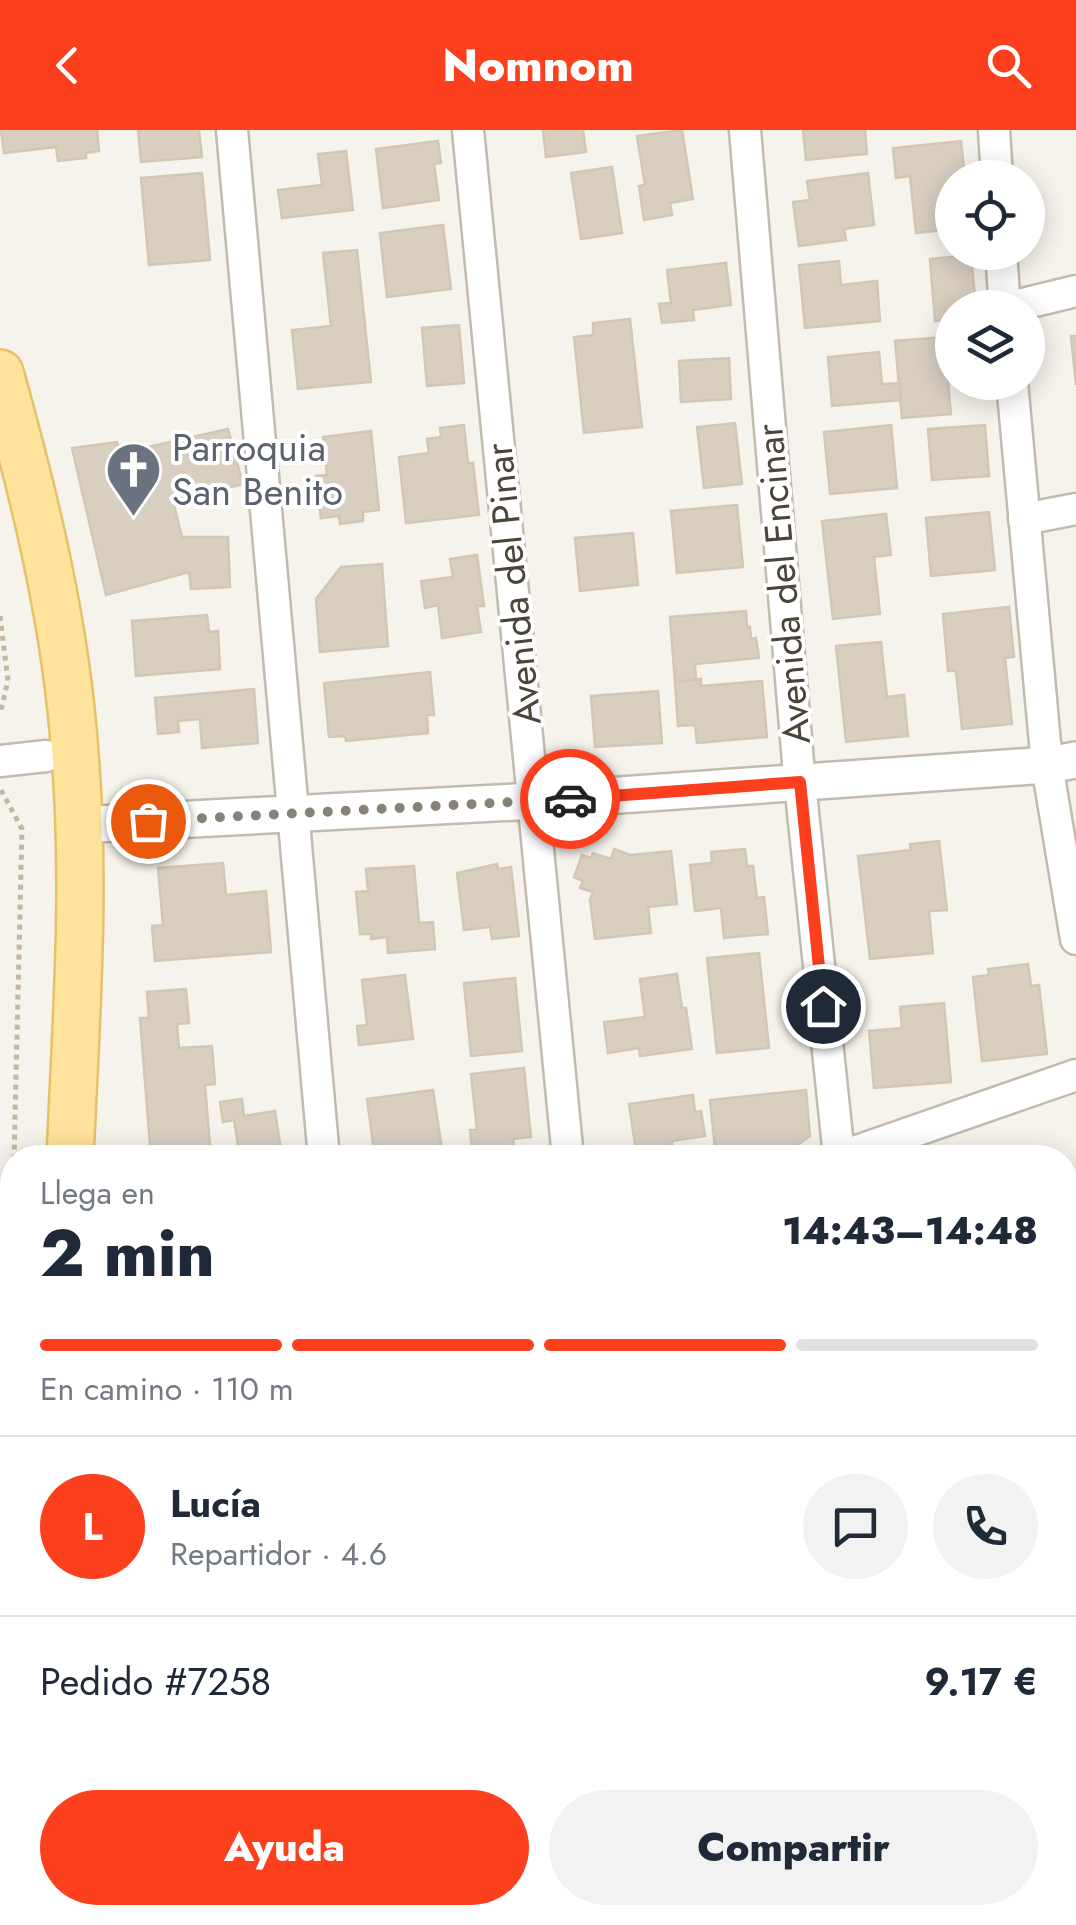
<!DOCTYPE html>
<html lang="es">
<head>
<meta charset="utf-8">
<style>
  body { margin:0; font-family:Jost,sans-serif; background:#f2f2f3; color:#1f2937; height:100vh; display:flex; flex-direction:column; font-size:38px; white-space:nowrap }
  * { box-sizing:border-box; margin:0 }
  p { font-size:32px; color:#747a83 }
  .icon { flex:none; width:55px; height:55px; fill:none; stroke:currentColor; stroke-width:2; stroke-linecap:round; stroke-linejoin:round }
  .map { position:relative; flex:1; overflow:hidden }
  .details { position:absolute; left:0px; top:1015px; width:1078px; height:780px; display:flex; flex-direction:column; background:#fff; border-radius:40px 40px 0 0; box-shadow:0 5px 25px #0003 }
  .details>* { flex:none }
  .buttons { position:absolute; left:935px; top:30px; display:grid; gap:20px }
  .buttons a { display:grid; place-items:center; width:110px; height:110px; border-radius:50%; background:#fff; box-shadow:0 5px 25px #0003; font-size:50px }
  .pin { position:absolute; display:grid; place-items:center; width:85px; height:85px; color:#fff; margin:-42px; border:5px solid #fff; border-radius:50%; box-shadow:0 2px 10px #0007 }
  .courier { position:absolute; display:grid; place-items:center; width:100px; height:100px; margin:-50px; border:8px solid #fc3f1d; border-radius:50%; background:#fff; color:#222; box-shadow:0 2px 12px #0007 }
  .headline em { font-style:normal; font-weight:800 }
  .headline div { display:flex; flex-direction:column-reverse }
  .headline { display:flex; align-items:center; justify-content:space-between; height:170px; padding:0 40px }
  h1 { font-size:65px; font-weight:800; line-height:75px }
  .bar { display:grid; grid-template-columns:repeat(4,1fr); gap:15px 10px; align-content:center; height:120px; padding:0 40px }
  .bar i { height:12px; border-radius:8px; background:#e0e1e3 }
  .bar .selected { background:#fc3f1d }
  .bar p { grid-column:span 4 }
  .line { display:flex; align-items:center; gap:25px; padding:0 40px; border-top:2px solid #e0e1e3 }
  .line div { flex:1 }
  .round { display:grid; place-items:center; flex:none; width:105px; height:105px; border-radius:52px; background:#f2f2f3 }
  .action { display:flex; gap:20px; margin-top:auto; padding:20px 40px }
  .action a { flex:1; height:115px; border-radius:60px; background:#fc3f1d; color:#fff; font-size:40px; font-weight:800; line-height:115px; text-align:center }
  .action a+a { background:#f2f2f3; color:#1f2937 }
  header { display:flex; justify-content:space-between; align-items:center; height:130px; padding:0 40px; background:#fc3f1d; color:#fff; font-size:45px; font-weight:800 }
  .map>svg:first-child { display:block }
  .education { fill:#efe8d6 }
  .building { fill:#d8cfc1; stroke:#d3c7b4; stroke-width:2.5 }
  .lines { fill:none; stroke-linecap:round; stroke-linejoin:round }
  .minor-casing { stroke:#c2bbae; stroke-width:35 }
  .tertiary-casing { stroke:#c2bbae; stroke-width:40 }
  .primary-casing { stroke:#e6c16a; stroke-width:50 }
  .path { stroke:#c4b79f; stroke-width:5; stroke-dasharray:5 5; stroke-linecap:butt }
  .minor { stroke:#fff; stroke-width:30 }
  .tertiary { stroke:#fff; stroke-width:35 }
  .primary { stroke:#ffe39c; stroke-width:45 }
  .done { stroke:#878178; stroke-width:10; stroke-dasharray:0 18 }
  .route { stroke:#fc3f1d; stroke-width:12 }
  .labels { text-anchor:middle; stroke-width:8; stroke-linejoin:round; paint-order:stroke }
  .worship-label { font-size:38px; fill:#5b616d; stroke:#fff; text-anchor:start }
  .street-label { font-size:38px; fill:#4b4439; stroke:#fff }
</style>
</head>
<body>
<header><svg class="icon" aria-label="back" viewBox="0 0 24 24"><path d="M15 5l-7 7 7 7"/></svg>Nomnom<svg class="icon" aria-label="search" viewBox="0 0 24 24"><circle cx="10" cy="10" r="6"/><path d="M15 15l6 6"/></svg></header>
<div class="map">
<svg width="1076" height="1795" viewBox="0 0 1076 1795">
  <rect width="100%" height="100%" fill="#f6f3ec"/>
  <polygon class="education" points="1065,1640 1076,1641 1076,1795 853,1795 855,1783 1065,1782"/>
  <g class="building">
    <polygon points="1,0 97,0 99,21 86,23 86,28 58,31 56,17 4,23"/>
    <polygon points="138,0 199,0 202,27 141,32"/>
    <polygon points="543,0 583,0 586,22 546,27"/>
    <polygon points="682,0 693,69 670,73 672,85 644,90 639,56 645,55 637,6"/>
    <polygon points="803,0 865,0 867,24 806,30"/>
    <polygon points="438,11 441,33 434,34 439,70 383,78 376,19"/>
    <polygon points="961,11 965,48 952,48 952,99 916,103 910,46 896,48 893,18"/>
    <polygon points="346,21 353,80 282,88 278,60 322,55 318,24"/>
    <polygon points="612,37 622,103 581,109 571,43"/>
    <polygon points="202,43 210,130 149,135 141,48"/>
    <polygon points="868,43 874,95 844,99 846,110 799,116 793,72 810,70 807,51"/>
    <polygon points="443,95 451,159 387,167 380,103"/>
    <polygon points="357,120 371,252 298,259 292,200 331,196 323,123"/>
    <polygon points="971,125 976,178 952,178 952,189 935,191 930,129"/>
    <polygon points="839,131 841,155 877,151 880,191 805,198 799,135"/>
    <polygon points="726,133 731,175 693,180 694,190 662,193 659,174 671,173 667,140"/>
    <polygon points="630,189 642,297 584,303 574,207 593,205 593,193"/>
    <polygon points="459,195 464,253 427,256 422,198"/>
    <polygon points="1071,206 1076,206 1076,255"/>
    <polygon points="944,207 951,284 902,288 895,211"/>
    <polygon points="879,222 882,254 900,253 901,270 832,276 828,227"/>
    <polygon points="729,228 731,269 681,272 679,231"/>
    <polygon points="735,293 742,354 704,358 697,297"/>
    <polygon points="464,295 468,333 473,333 479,385 406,393 399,327 429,323 427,309 441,307 440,298"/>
    <polygon points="891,295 897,358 830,364 824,302"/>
    <polygon points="985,295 989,346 932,350 928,299"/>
    <polygon points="228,299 243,354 173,371 182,407 228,407 230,457 191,459 189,442 106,465 72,318 117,312 121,323"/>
    <polygon points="371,301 379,380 363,382 363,391 340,394 339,386 321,388 316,346 327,345 323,307"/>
    <polygon points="737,375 743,437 677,443 671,381"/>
    <polygon points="989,382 995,440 931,446 926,388"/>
    <polygon points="886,384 891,425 874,427 880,484 833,489 822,391"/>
    <polygon points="633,403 638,455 580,461 575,408"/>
    <polygon points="477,425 484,476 477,476 481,502 442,508 438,475 425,478 421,451 453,447 450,429"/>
    <polygon points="382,434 388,516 320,522 316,469 341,437"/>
    <polygon points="1009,477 1014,527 1005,528 1012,594 962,599 956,541 948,541 943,484"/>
    <polygon points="746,481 747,497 750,497 751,509 756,508 759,528 695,534 696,550 675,552 670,487"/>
    <polygon points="207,485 209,502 218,501 220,539 136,546 132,491"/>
    <polygon points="881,512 887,567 904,565 908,606 846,612 836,516"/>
    <polygon points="430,542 434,585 427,585 428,603 346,611 345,606 329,607 324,553"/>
    <polygon points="701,549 701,556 762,551 767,607 697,613 695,595 678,596 675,552"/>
    <polygon points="254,559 258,613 202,618 200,589 178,591 179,602 158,604 155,568"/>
    <polygon points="658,561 662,613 595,617 591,566"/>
    <polygon points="939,711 947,780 929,781 933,823 870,829 858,726 911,720 910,714"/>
    <polygon points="614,719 630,725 671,721 677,774 648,777 651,803 595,809 590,770 593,762 580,758 583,751 574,747 582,725 591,728 593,723 611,729"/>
    <polygon points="745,719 747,736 753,736 757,768 764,767 768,804 724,808 721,778 695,781 690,735 712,733 711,722"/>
    <polygon points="223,733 226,765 266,761 271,822 155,831 152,796 163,795 158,738"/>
    <polygon points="497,734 498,739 511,737 519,806 492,809 490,797 464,800 457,743"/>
    <polygon points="414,736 419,793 433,792 435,819 388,823 387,807 371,809 371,804 360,804 356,762 368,761 366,739"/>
    <polygon points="759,823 769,918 717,923 707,828"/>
    <polygon points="1028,834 1031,856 1039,855 1047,924 982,931 973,847 989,845 988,839"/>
    <polygon points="677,844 682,878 686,878 692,919 640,926 639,918 608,923 604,892 645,887 640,849"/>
    <polygon points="405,845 413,909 359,915 357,896 367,895 362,850"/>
    <polygon points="515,848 522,921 471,926 464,853"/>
    <polygon points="186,859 189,893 177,894 179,918 212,916 215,954 205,955 211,1028 151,1028 140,888 149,888 147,862"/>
    <polygon points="944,873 951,952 874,958 869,901 902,898 900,877"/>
    <polygon points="524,938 531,1007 513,1009 515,1025 473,1028 470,1000 477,1000 471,944"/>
    <polygon points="433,960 442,1020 375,1028 367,969"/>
    <polygon points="806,960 810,1006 780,1028 716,1028 710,970"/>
    <polygon points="693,965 695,982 701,981 705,1006 672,1011 674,1027 637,1028 629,974"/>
    <polygon points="242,969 244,986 275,981 282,1028 240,1028 234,990 223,992 220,972"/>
    <polygon points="1076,1044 1076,1131 1073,1132 1065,1105 1065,1047"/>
    <polygon points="1076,1229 1076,1295 1069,1297 1065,1284 1065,1232"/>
    <rect x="1065" y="1376" width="11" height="55"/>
    <rect x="1065" y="1475" width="11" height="79"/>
    <polygon points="1065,1670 1076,1671 1076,1731 1065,1731"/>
    <polygon points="161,1782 183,1782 167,1792"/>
    <polygon points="283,1782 314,1782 293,1795"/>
    <polygon points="570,1782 740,1782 740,1795 569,1795"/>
    <polygon points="910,1782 954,1782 953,1795 910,1795"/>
    <polygon points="1014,1782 1056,1782 1055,1795 1013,1795"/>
  </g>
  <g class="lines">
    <defs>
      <g id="minor">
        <polyline points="232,0 324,1028"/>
        <polyline points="468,0 568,1028"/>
        <polyline points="745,0 799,644 839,1026"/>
        <polyline points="994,0 997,48"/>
        <polyline points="1001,122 1005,178"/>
        <polyline points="1006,178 1076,161"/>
        <polyline points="1012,252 1047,635 1076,809"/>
        <polyline points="1024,389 1076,379"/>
        <polyline points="0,631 46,626"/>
        <polyline points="837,1028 1076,945"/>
        <polyline points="1065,1333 1076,1333"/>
        <polyline points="464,1795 465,1782"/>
      </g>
      <g id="tertiary">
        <polyline points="78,695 534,671 1047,635 1076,630"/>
        <polyline points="1065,1601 1076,1602"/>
      </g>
      <g id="primary">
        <path d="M0,243c35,125 66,251 75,381 11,134 1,269 -5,404"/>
        <polyline points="0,1425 12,1416"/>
        <polyline points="0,1518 12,1527"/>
        <polyline points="5,1795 12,1638"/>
        <polyline points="38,1795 38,1782"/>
      </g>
    </defs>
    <use href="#minor" class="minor-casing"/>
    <use href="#tertiary" class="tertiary-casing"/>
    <use href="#primary" class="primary-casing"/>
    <g class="path">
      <polyline points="0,486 8,551 0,584"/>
      <polyline points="1,660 22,699 14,1028"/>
      <polyline points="0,1306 12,1057"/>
      <polyline points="0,1365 12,1365"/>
    </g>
    <use href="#minor" class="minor"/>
    <use href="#tertiary" class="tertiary"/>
    <use href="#primary" class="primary"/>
  </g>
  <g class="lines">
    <polyline class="done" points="148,691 570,669"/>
    <polyline class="route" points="570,669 800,652 823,876"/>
  </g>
  <defs>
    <symbol id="church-pin" viewBox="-11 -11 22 30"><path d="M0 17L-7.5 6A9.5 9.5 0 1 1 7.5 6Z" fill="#6b7280" stroke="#fff"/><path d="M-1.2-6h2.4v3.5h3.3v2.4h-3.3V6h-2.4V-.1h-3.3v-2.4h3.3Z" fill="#fff"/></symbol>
  </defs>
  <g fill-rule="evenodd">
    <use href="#church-pin" x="102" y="308" width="63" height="86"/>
  </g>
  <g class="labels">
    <g class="worship-label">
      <text x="172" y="331">Parroquia<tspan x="172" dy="44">San Benito</tspan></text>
    </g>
    <g class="street-label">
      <text transform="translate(513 454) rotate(-96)" y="13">Avenida del Pinar</text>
      <text transform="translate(783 454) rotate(-95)" y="13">Avenida del Encinar</text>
    </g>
  </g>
</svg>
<div class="buttons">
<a><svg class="icon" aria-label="locate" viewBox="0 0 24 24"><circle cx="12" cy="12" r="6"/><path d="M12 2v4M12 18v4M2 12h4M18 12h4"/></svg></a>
<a><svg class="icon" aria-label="layers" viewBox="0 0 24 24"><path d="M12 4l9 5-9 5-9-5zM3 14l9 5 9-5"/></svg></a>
</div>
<div class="pin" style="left:148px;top:691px;background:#ea580c"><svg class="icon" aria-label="bag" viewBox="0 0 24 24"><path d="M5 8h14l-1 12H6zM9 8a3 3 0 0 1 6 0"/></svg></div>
<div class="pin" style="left:823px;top:876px;background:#1f2937"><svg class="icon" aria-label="home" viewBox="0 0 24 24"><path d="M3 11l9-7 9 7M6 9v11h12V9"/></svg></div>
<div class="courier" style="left:570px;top:669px"><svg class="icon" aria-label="car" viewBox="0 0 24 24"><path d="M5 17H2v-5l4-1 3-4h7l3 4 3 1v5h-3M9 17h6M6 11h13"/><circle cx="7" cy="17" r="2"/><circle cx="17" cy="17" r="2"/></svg></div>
<section class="details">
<div class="headline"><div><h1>2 min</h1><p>Llega en</p></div><em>14:43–14:48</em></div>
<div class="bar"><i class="selected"></i><i class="selected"></i><i class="selected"></i><i></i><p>En camino · 110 m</p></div>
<div class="line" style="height:180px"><b class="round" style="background:#fc3f1d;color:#fff">L</b><div><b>Lucía</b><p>Repartidor · 4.6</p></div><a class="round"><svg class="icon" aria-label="chat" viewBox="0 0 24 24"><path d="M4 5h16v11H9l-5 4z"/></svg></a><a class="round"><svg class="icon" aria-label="phone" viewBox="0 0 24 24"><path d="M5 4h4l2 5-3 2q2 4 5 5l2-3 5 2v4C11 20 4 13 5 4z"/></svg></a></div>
<div class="line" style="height:130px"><div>Pedido #7258</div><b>9.17 €</b></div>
<div class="action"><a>Ayuda</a><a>Compartir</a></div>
</section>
</div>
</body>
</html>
